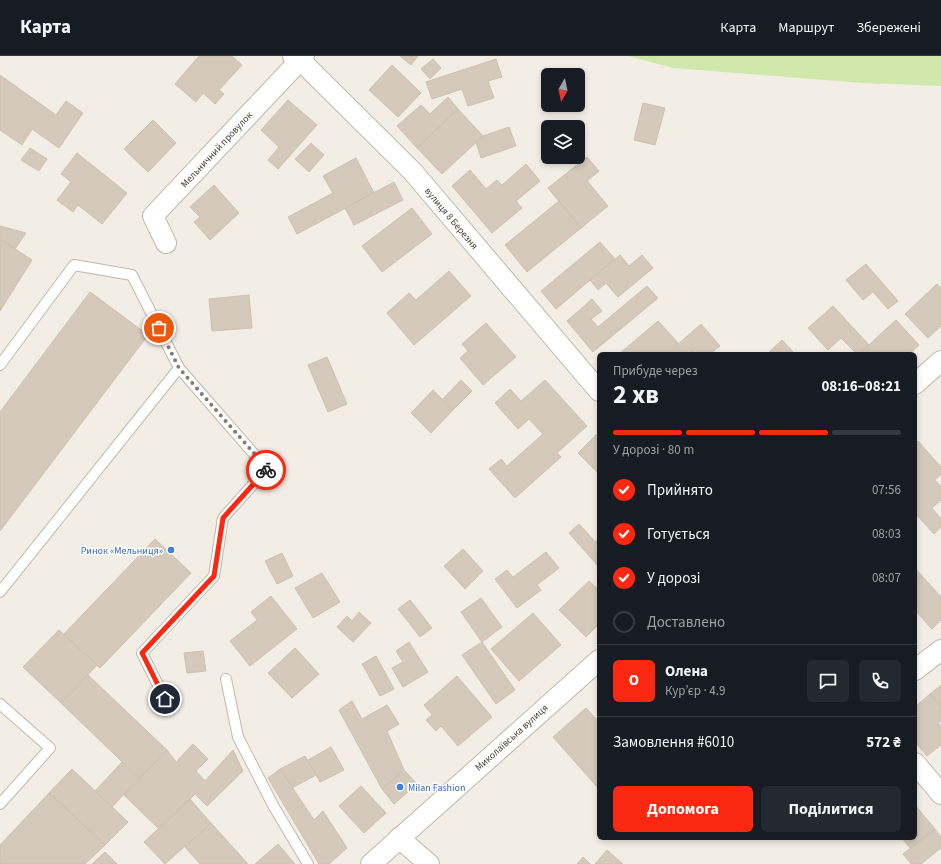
<!DOCTYPE html>
<html lang="uk">
<head>
<meta charset="utf-8">
<style>
  body { margin:0; font-family:"Source Sans 3",sans-serif; background:#242831; color:#f1f3f6; height:100vh; display:flex; flex-direction:column; font-size:15px; white-space:nowrap }
  * { box-sizing:border-box; margin:0 }
  p { font-size:13px; color:#9ea1a6 }
  .icon { flex:none; width:22px; height:22px; fill:none; stroke:currentColor; stroke-width:2; stroke-linecap:round; stroke-linejoin:round }
  .map { position:relative; flex:1; overflow:hidden }
  .panel { position:absolute; left:597px; top:296px; width:320px; height:488px; display:flex; flex-direction:column; background:#171b24; border-radius:6px; box-shadow:0 2px 6px #0003 }
  .panel>* { flex:none }
  .needle { width:26px; rotate:189deg }
  .tools { position:absolute; left:541px; top:12px; display:grid; gap:8px }
  .tools a { display:grid; place-items:center; width:44px; height:44px; border-radius:6px; background:#171b24; box-shadow:0 2px 6px #0003; font-size:20px }
  .pin { position:absolute; display:grid; place-items:center; width:34px; height:34px; color:#fff; margin:-17px; border:2px solid #fff; border-radius:50%; box-shadow:0 1px 4px #0007 }
  .courier { position:absolute; display:grid; place-items:center; width:40px; height:40px; margin:-20px; border:3px solid #fd2812; border-radius:50%; background:#fff; color:#222; box-shadow:0 1px 5px #0007 }
  .headline em { font-style:normal; font-weight:700 }
  .headline div { display:flex; flex-direction:column-reverse }
  .headline { display:flex; align-items:center; justify-content:space-between; height:68px; padding:0 16px }
  h1 { font-size:26px; font-weight:700; line-height:30px }
  .bar { display:grid; grid-template-columns:repeat(4,1fr); gap:6px 4px; align-content:center; height:48px; padding:0 16px }
  .bar i { height:5px; border-radius:3px; background:#363941 }
  .bar .active { background:#fd2812 }
  .bar p { grid-column:span 4 }
  .line { display:flex; align-items:center; gap:10px; padding:0 16px; border-top:1px solid #363941 }
  .line div { flex:1 }
  .round { display:grid; place-items:center; flex:none; width:42px; height:42px; border-radius:6px; background:#242831 }
  ol { padding:0 16px; list-style:none }
  li { display:flex; align-items:center; gap:12px; height:44px }
  li p { margin-inline-start:auto }
  li .icon { padding:4px; border-radius:50%; background:#fd2812; color:#fff; stroke-width:4 }
  li:last-child { color:#9ea1a6 }
  li i { width:22px; height:22px; border:2px solid #363941; border-radius:50% }
  .button { display:flex; gap:8px; margin-top:auto; padding:8px 16px }
  .button a { flex:1; height:46px; border-radius:6px; background:#fd2812; color:#fff; font-size:16px; font-weight:700; line-height:46px; text-align:center }
  .button a+a { background:#242831; color:#f1f3f6 }
  header { display:flex; align-items:center; gap:24px; box-sizing:border-box; height:56px; padding:0 20px; background:#171b24; border-bottom:1px solid #363941 }
  header strong { font-size:19px }
  nav { display:flex; gap:22px; margin-inline-start:auto; font-size:14px }
  .map>svg:first-child { display:block }
  .green { fill:#d1e8ad }
  .building { fill:#d4c9ba; stroke:#cfc0ad }
  .lines { fill:none; stroke-linecap:round; stroke-linejoin:round }
  .lane-casing { stroke:#c1b8aa; stroke-width:12 }
  .street-casing { stroke:#c1b8aa; stroke-width:22 }
  .lane { stroke:#fff; stroke-width:10 }
  .street { stroke:#fff; stroke-width:20 }
  .done { stroke:#827c72; stroke-width:4; stroke-dasharray:0 7.2 }
  .route { stroke:#fd2812; stroke-width:5 }
  .shop-dot { fill:#3f7fe0; stroke:#fff; stroke-width:1.5 }
  .labels { text-anchor:middle; stroke-width:3; stroke-linejoin:round; paint-order:stroke }
  .street-label { font-size:10px; fill:#453e34; stroke:#fff }
  .shop-label { font-size:10px; fill:#366cbe; stroke:#fff; text-anchor:end }
</style>
</head>
<body>
<header>
<strong>Карта</strong>
<nav><a>Карта</a><a>Маршрут</a><a>Збережені</a></nav>
</header>
<div class="map">
<svg width="941" height="808" viewBox="0 0 941 808">
  <rect width="100%" height="100%" fill="#f3eee5"/>
  <polygon class="green" points="628,0 941,0 941,30 862,27 673,12"/>
  <g class="building">
    <polygon points="199,0 232,0 242,9 219,34 224,38 215,48 203,37 196,46 175,28"/>
    <polygon points="400,0 418,0 411,9"/>
    <polygon points="433,3 441,12 430,23 421,13"/>
    <polygon points="496,3 502,21 488,25 494,42 468,50 462,33 432,43 426,26"/>
    <polygon points="392,9 421,37 398,61 369,34"/>
    <polygon points="0,19 56,59 66,45 83,57 59,92 32,73 22,89 0,74"/>
    <polygon points="448,41 458,53 417,92 397,70 421,49 430,58"/>
    <polygon points="288,44 317,69 278,113 268,104 279,91 261,74"/>
    <polygon points="643,47 665,52 655,89 634,84"/>
    <polygon points="458,53 483,80 442,118 417,92"/>
    <polygon points="153,64 176,87 148,116 124,93"/>
    <polygon points="509,71 516,90 481,102 476,86 483,80"/>
    <polygon points="311,87 324,99 309,116 295,103"/>
    <polygon points="30,92 47,103 39,115 21,104"/>
    <polygon points="77,97 127,137 102,168 78,149 73,156 57,144 71,126 61,118"/>
    <polygon points="587,101 599,115 587,125 608,150 581,172 548,132"/>
    <polygon points="356,102 374,137 297,178 288,161 333,137 323,120"/>
    <polygon points="526,108 540,125 516,145 522,152 492,177 452,130 470,114 486,133 497,124 502,129"/>
    <polygon points="394,126 403,144 354,169 345,152"/>
    <polygon points="214,129 239,157 210,184 194,166 200,161 190,151"/>
    <polygon points="559,145 581,172 527,216 505,189"/>
    <polygon points="412,152 432,178 382,216 362,190"/>
    <polygon points="0,170 26,177 15,193 0,183"/>
    <polygon points="0,183 32,204 0,255"/>
    <polygon points="600,186 615,203 556,253 541,235"/>
    <polygon points="620,199 629,210 642,199 653,212 618,241 606,227 598,234 590,224"/>
    <polygon points="866,208 898,245 888,253 873,236 863,244 846,224"/>
    <polygon points="449,215 471,240 414,289 387,257 409,237 416,244"/>
    <polygon points="937,228 941,232 941,270 928,282 905,258"/>
    <polygon points="647,230 658,242 593,296 567,265 592,243 602,255 591,263 598,271"/>
    <polygon points="90,236 148,279 0,475 0,356"/>
    <polygon points="249,239 252,272 212,275 209,243"/>
    <polygon points="833,250 869,289 859,298 857,298 841,282 828,294 808,272"/>
    <polygon points="896,264 919,289 909,298 859,298"/>
    <polygon points="658,265 678,287 667,297 619,298"/>
    <polygon points="486,267 516,301 483,329 460,302 468,295 462,288"/>
    <polygon points="701,268 720,290 710,298 695,298 692,295 689,298 667,298"/>
    <polygon points="782,284 795,298 767,298"/>
    <polygon points="327,301 347,348 328,356 308,309"/>
    <polygon points="461,324 472,335 453,354 442,344"/>
    <polygon points="545,324 587,370 557,397 561,401 515,442 489,413 501,403 507,410 543,378 529,363 518,373 495,347 510,333 521,345"/>
    <polygon points="433,334 453,354 431,377 411,357"/>
    <polygon points="599,376 599,418 578,397"/>
    <polygon points="918,385 941,411 941,418 935,424 941,431 941,444 932,452 941,463 941,471 934,478 915,457 915,388"/>
    <polygon points="579,468 599,490 599,511 569,477"/>
    <polygon points="599,482 599,490 595,486"/>
    <polygon points="155,483 191,517 100,612 64,578"/>
    <polygon points="463,493 483,515 465,533 444,510"/>
    <polygon points="546,496 559,512 537,529 541,534 517,552 495,523 507,514 513,521"/>
    <polygon points="282,497 293,520 277,528 265,505"/>
    <polygon points="915,512 923,521 915,529"/>
    <polygon points="322,517 340,546 313,562 295,532"/>
    <polygon points="923,521 941,541 941,564 932,573 915,554 915,529"/>
    <polygon points="589,525 599,534 599,568 586,581 559,554"/>
    <polygon points="271,540 297,573 250,610 230,585 257,564 251,556"/>
    <polygon points="481,542 502,571 482,586 461,556"/>
    <polygon points="410,544 432,572 420,581 398,553"/>
    <polygon points="359,556 371,567 353,586 337,571 347,560 352,565"/>
    <polygon points="533,557 561,589 519,625 491,593"/>
    <polygon points="59,574 97,609 61,647 23,611"/>
    <polygon points="409,586 428,616 403,631 392,612 403,606 396,595"/>
    <polygon points="482,586 515,634 496,648 462,599"/>
    <polygon points="295,592 319,618 292,642 268,617"/>
    <polygon points="203,595 206,615 187,617 184,597"/>
    <polygon points="376,600 394,633 380,640 362,608"/>
    <polygon points="88,619 167,694 139,722 61,647"/>
    <polygon points="457,620 492,661 458,690 441,670 436,675 426,664 432,659 424,649"/>
    <polygon points="941,629 941,650 930,638"/>
    <polygon points="930,638 941,650 941,665 938,667 941,670 941,689 927,700 915,686 915,651"/>
    <polygon points="352,645 362,663 387,649 399,668 387,675 404,714 382,733 339,654"/>
    <polygon points="586,652 599,666 599,733 553,681"/>
    <polygon points="193,688 208,703 196,715 205,725 233,694 243,715 207,750 195,738 159,773 124,739 167,694 176,706"/>
    <polygon points="331,691 344,714 320,726 308,704"/>
    <polygon points="305,700 316,719 292,732 280,713"/>
    <polygon points="122,706 139,722 112,751 95,735"/>
    <polygon points="72,713 128,766 105,789 49,737"/>
    <polygon points="280,713 314,764 323,755 347,792 329,808 319,808 268,722"/>
    <polygon points="404,714 417,728 394,748 382,733"/>
    <polygon points="361,730 386,757 364,777 339,750"/>
    <polygon points="49,737 105,789 85,808 0,808 0,789"/>
    <polygon points="190,743 211,767 165,808 144,786"/>
    <polygon points="915,749 935,773 910,792 902,782 915,782"/>
    <polygon points="211,767 248,808 200,808 185,791"/>
    <polygon points="935,773 941,781 941,792 921,808 911,808 903,798"/>
    <polygon points="278,788 295,808 255,808"/>
    <polygon points="607,794 623,808 595,808"/>
    <polygon points="105,796 117,808 92,808"/>
    <polygon points="583,801 590,808 577,808"/>
  </g>
  <g class="lines">
    <defs>
      <g id="lane">
        <polyline points="0,309 74,209 132,219 179,312"/>
        <polyline points="0,536 179,312 267,413 223,462 214,520 142,597 165,643"/>
        <polyline points="226,623 238,681 274,751 308,808"/>
        <polyline points="0,648 50,692 0,748"/>
      </g>
      <g id="street">
        <polyline points="293,0 300,4 413,116 599,335"/>
        <polyline points="166,187 153,160 304,0"/>
        <polyline points="915,328 941,305"/>
        <polyline points="915,614 941,594"/>
        <polyline points="915,707 941,738"/>
        <polyline points="399,782 429,808"/>
        <polyline points="371,808 599,604"/>
      </g>
    </defs>
    <use href="#lane" class="lane-casing"/>
    <use href="#street" class="street-casing"/>
    <use href="#lane" class="lane"/>
    <use href="#street" class="street"/>
  </g>
  <g class="lines">
    <polyline class="done" points="159,272 179,312 267,412 266,414"/>
    <polyline class="route" points="165,643 142,597 214,520 223,462 266,414"/>
  </g>
  <g class="shop-dot">
    <circle cx="171" cy="494" r="4"/>
    <circle cx="400" cy="731" r="4"/>
  </g>
  <g class="labels">
    <g class="street-label">
      <text transform="translate(216 93) rotate(-47)" y="4">Мельничний провулок</text>
      <text transform="translate(452 162) rotate(50)" y="4">вулиця 8 Березня</text>
      <text transform="translate(511 681) rotate(-42)" y="4">Миколаївська вулиця</text>
    </g>
    <g class="shop-label">
      <text x="163" y="498">Ринок «Мельниця»</text>
      <text x="408" y="735" text-anchor="start">Milan Fashion</text>
    </g>
  </g>
</svg>
<div class="tools">
<a><svg class="needle" viewBox="-14 -14 28 28"><path d="M0-13l5 13h-10z" fill="#e53935"/><path d="M0 13l5-13h-10z" fill="#9ea1a6"/></svg></a>
<a><svg class="icon" aria-label="layers" viewBox="0 0 24 24"><path d="M12 4l9 5-9 5-9-5zM3 14l9 5 9-5"/></svg></a>
</div>
<div class="pin" style="left:159px;top:272px;background:#ea580c"><svg class="icon" aria-label="bag" viewBox="0 0 24 24"><path d="M5 8h14l-1 12H6zM9 8a3 3 0 0 1 6 0"/></svg></div>
<div class="pin" style="left:165px;top:643px;background:#1f2937"><svg class="icon" aria-label="home" viewBox="0 0 24 24"><path d="M3 11l9-7 9 7M6 9v11h12V9"/></svg></div>
<div class="courier" style="left:266px;top:414px"><svg class="icon" aria-label="bike" viewBox="0 0 24 24"><circle cx="6" cy="16" r="4"/><circle cx="18" cy="16" r="4"/><path d="M6 16l4-8h5l3 8M10 8l3 8H6M13 5h3"/></svg></div>
<section class="panel">
<div class="headline"><div><h1>2 хв</h1><p>Прибуде через</p></div><em>08:16–08:21</em></div>
<div class="bar"><i class="active"></i><i class="active"></i><i class="active"></i><i></i><p>У дорозі · 80 m</p></div>
<ol>
<li><svg class="icon" aria-label="check" viewBox="0 0 24 24"><path d="M5 12l5 5 9-10"/></svg>Прийнято<p>07:56</p></li>
<li><svg class="icon" aria-label="check" viewBox="0 0 24 24"><path d="M5 12l5 5 9-10"/></svg>Готується<p>08:03</p></li>
<li><svg class="icon" aria-label="check" viewBox="0 0 24 24"><path d="M5 12l5 5 9-10"/></svg>У дорозі<p>08:07</p></li>
<li><i></i>Доставлено</li>
</ol>
<div class="line" style="height:72px"><b class="round" style="background:#fd2812;color:#fff">О</b><div><b>Олена</b><p>Кур’єр · 4.9</p></div><a class="round"><svg class="icon" aria-label="chat" viewBox="0 0 24 24"><path d="M4 5h16v11H9l-5 4z"/></svg></a><a class="round"><svg class="icon" aria-label="phone" viewBox="0 0 24 24"><path d="M5 4h4l2 5-3 2q2 4 5 5l2-3 5 2v4C11 20 4 13 5 4z"/></svg></a></div>
<div class="line" style="height:52px"><div>Замовлення #6010</div><b>572 ₴</b></div>
<div class="button"><a>Допомога</a><a>Поділитися</a></div>
</section>
</div>
</body>
</html>
